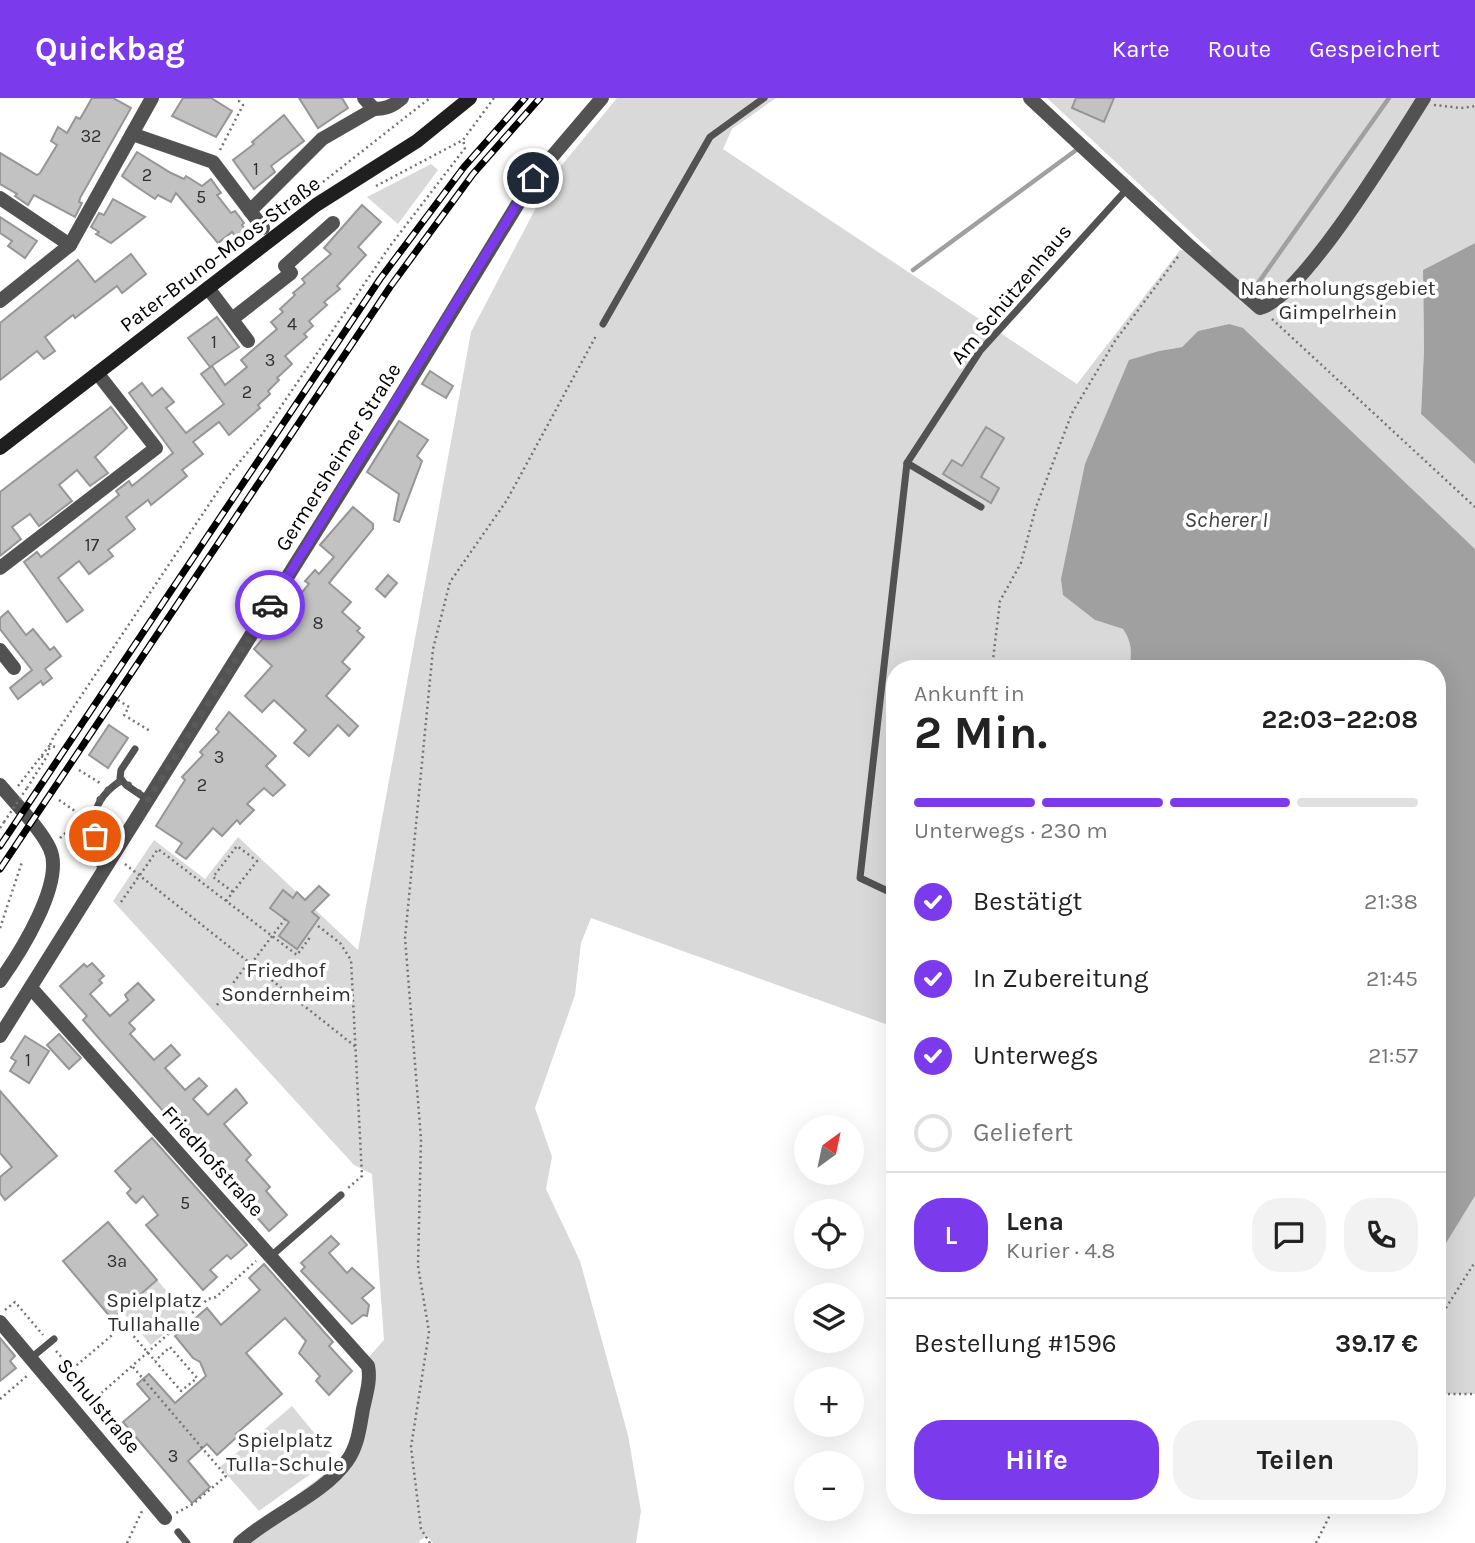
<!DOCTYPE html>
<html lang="de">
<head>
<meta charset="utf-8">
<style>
  body { margin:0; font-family:Karla,sans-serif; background:#f2f2f2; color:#222; height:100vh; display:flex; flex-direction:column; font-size:26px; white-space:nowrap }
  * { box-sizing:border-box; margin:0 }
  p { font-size:23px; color:#767676 }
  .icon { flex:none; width:38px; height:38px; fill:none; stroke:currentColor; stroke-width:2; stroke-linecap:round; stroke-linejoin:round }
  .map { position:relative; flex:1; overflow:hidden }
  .drawer { position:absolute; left:886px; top:562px; width:560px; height:854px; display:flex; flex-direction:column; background:#fff; border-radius:28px; box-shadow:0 7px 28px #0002 }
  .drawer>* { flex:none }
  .needle { width:46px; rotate:33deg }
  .controls { position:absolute; left:794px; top:1017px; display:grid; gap:14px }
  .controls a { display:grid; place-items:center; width:70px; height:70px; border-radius:50%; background:#fff; box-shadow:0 7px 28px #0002; font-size:35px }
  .pin { position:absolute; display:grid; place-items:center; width:60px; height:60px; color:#fff; margin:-30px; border:4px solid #fff; border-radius:50%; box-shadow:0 2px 7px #0007 }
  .courier { position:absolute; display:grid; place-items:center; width:70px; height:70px; margin:-35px; border:5px solid #7c3aed; border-radius:50%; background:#fff; color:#222; box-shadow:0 2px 9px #0007 }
  .headline em { font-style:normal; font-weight:700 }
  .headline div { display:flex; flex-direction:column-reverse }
  .headline { display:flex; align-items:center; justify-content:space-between; height:119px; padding:0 28px }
  h1 { font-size:46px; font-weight:700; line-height:52px }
  .bar { display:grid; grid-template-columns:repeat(4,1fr); gap:10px 7px; align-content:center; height:84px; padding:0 28px }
  .bar i { height:9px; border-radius:5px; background:#e0e0e0 }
  .bar .current { background:#7c3aed }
  .bar p { grid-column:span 4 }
  .line { display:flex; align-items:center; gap:18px; padding:0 28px; border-top:2px solid #e0e0e0 }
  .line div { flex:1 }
  .round { display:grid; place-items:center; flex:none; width:74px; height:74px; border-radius:28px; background:#f2f2f2 }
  ol { padding:0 28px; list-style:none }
  li { display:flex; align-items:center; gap:21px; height:77px }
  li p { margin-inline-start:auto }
  li .icon { padding:7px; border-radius:50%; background:#7c3aed; color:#fff; stroke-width:4 }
  li:last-child { color:#767676 }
  li i { width:38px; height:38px; border:4px solid #e0e0e0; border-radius:50% }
  .primary-button { display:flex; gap:14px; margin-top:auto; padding:14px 28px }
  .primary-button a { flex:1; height:80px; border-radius:28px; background:#7c3aed; color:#fff; font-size:28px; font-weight:700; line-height:80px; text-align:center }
  .primary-button a+a { background:#f2f2f2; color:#222 }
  header { display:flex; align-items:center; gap:42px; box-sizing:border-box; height:98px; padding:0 35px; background:#7c3aed; color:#fff }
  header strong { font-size:33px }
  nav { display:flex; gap:38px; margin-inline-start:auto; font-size:24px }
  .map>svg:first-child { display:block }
  .green { fill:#d9d9d9 }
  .water { fill:#a0a0a0 }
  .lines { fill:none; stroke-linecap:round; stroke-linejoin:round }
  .stream { stroke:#a0a0a0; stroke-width:4.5 }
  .building { fill:#c2c2c2; stroke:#969696; stroke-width:2 }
  .path { stroke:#747474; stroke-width:2.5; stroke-dasharray:2 3.5; stroke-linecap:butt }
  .lane { stroke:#525252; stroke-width:7 }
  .street { stroke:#525252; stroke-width:14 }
  .secondary { stroke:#1f1f1f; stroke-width:14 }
  .rail-casing { stroke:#000; stroke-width:7 }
  .rail { stroke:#fff; stroke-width:4.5; stroke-dasharray:13; stroke-linecap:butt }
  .path-bridge { stroke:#747474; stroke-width:2.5; stroke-dasharray:2 3.5; stroke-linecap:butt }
  .done { stroke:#595959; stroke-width:7; stroke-dasharray:0 12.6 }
  .route { stroke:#7c3aed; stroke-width:9 }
  .labels { text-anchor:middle; stroke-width:7; stroke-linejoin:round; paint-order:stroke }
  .number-label { font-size:18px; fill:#303030 }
  .street-label { font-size:21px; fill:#000; stroke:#fff }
  .park-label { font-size:21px; fill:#303030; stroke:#fff }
  .water-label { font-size:23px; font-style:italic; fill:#414141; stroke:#fff }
</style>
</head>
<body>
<header>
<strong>Quickbag</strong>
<nav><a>Karte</a><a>Route</a><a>Gespeichert</a></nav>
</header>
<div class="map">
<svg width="1475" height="1445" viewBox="0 0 1475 1445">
  <rect width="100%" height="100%" fill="#fff"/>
  <g class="green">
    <path d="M617,0h159l-44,31 -9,20 354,235 103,-134 32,2 -165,-154h428v145l-52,27 1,80 -3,64 54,50v85l-246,-225 -31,7 -16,16 -23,4 -64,269 28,9c9,14 9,23 6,39h-235v359l-303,-109 -10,25 -6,52 -40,113 17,49 -6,32 34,72 48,174 13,76 -5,32h-203l-6,-7 -8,5 1,2h-183l17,-16 93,-70 22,-100 15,-17 -12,-166 -18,-9 -241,-264 41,-61 51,39 33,-42 120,113 113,-618 81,-155z"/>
    <polygon points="431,66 438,72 398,126 367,99"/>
    <polygon points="1475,1098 1475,1296 1437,1296 1437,1160"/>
    <polygon points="157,1182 187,1216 151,1247 122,1213"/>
    <polygon points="292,1308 334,1359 259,1413 220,1369"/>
  </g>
  <g class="water">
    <polygon points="1475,145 1475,366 1421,316 1424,252 1423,172"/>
    <path d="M1229,226l14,4 232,221v647l-38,62v-590h-308c3,-16 3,-25 -6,-39l-28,-9 -32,-25 -2,-16 24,-115 44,-104 30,-9 23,-4 16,-16z"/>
  </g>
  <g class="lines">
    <g class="stream">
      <polyline points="913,172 1079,50"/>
      <polyline points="1249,193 1251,195 1389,0"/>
    </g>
  </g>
  <g class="building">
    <polygon points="92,0 113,0 131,10 80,100 79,104 82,105 75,119 34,97 28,107 15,98 17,96 0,86 0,55 37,77 40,75 57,47 51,43 58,29 67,35 76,19 80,21"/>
    <polygon points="183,0 211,0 232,13 216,39 172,18"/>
    <polygon points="299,0 342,0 348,10 318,30"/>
    <polygon points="1076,0 1114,0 1104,24 1072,10"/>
    <polygon points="284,17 304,43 271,68 275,74 254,91 233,62 254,46 252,44"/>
    <polygon points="137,54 171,75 184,81 186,78 202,88 211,81 221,95 217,97 231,115 235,113 244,125 242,127 246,132 236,139 232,134 218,145 176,95 171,104 158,97 155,101 134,87 122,78"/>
    <polygon points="113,101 145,119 111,145 96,136 99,134 91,129 99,115 104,117"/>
    <polygon points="362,107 381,124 358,149 366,157 337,188 340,191 324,204 327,207 309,223 313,228 304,236 307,239 285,258 292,266 277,280 279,282 268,293 270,296 258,307 260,310 229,337 219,324 193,344 203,356 182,372 187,378 151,407 148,402 126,419 135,431 108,452 113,458 89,476 79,463 58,480 83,512 67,524 24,464 37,454 41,459 119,397 116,393 129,383 132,388 173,355 129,295 142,285 152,298 162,290 174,304 166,310 186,335 224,306 201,276 212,268 225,287 247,269 241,262 277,231 271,224 283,214 280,211 295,197 293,195 305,185 302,181 331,156 324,150"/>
    <polygon points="0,119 37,143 25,160 8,148 12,143 0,135"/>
    <polygon points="131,156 146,176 122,195 117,188 75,220 73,217 45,239 55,253 44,261 37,253 0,282 0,225 78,162 95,184"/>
    <polygon points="217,219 239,249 210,269 188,240"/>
    <polygon points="430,273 453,288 446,300 422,286"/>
    <polygon points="111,309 127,330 95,359 108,375 90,388 77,372 59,387 72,403 39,428 30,416 12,429 21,441 0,458 0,394"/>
    <polygon points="399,323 428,342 417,358 422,363 399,424 394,422 399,396 367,374"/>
    <polygon points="986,329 1004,340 981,379 999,390 991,405 943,376 952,362 962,368"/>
    <polygon points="353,409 373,426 373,431 329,485 351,504 342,514 360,530 357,533 364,539 342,564 350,571 326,598 358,628 349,638 338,627 309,658 294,645 306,632 274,602 262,614 245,598 272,568 254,551 309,486 305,483 315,472 319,476 334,459 320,447"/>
    <polygon points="388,477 397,485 385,499 376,491"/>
    <polygon points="8,513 26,537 33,531 50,552 54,549 61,558 45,571 52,580 43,587 41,583 18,601 10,590 32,572 0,531 0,520"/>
    <polygon points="229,614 276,658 266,668 285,687 273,698 264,690 247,706 254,712 240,726 237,722 222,738 213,730 186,761 176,754 182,745 156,728 185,682 182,679 203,657 200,654 219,634 216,631"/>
    <polygon points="109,627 128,640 108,670 89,657"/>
    <polygon points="319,788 329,797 312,814 319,820 297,851 279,838 289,824 270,810 283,792 293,800 297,794 305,802"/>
    <polygon points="92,865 104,878 99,882 102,885 90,896 110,918 128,902 125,897 138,885 154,902 129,925 135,931 130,936 154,962 171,947 180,957 165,970 185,992 199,980 207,988 193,1001 208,1017 236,991 247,1005 224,1026 251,1057 246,1062 270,1089 266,1093 287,1117 269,1133 96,937 83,922 87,918 60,888 84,866 87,869"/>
    <polygon points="59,936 81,960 69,971 47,947"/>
    <polygon points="25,938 49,953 29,985 10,973 16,963 11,960"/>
    <polygon points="0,993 57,1058 5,1102 0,1095 0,1079 12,1069 0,1055"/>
    <polygon points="152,1040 247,1147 231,1161 227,1157 210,1172 217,1179 203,1192 146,1127 158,1117 143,1098 136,1105 131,1100 127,1095 131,1091 115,1073"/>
    <polygon points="108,1124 157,1182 112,1221 63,1163"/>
    <polygon points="331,1138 339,1146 329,1155 347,1175 352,1170 374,1190 362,1200 369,1207 367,1218 363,1217 352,1226 301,1173 305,1169 301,1165"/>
    <polygon points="264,1166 333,1244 329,1248 352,1273 329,1297 316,1283 320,1278 299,1255 306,1243 285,1220 246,1255 282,1296 236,1336 238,1338 217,1357 207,1346 188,1363 210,1389 192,1405 123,1324 150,1301 137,1286 149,1276 175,1305 206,1278 200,1264 193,1260 175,1238 207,1210 221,1227 260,1192 249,1180"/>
    <polygon points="0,1240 15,1258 10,1263 16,1270 0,1283"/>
  </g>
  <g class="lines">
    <g class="path">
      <polyline points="1434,7 1461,10 1475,8"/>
      <polyline points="220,52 243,7 239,3 241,0"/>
      <polyline points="323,84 430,0"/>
      <polyline points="376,88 463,42 494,0"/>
      <polyline points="1272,221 1475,409"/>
      <polyline points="992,570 1000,503 1021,465 1036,409 1072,315 1115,243 1180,156"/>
      <polyline points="118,602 129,609 124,617 150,633"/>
      <polyline points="55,649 50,647 53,640 226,381 263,335 390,148 465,50 463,42"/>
      <polyline points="79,672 100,685"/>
      <polyline points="18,688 50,647 47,660"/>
      <polyline points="27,690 46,660 40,658"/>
      <polyline points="59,702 85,720"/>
      <polyline points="0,730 4,724"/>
      <polyline points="60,740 79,723"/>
      <polyline points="125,766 356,949"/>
      <polyline points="226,803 257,763 237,748 213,779 233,794"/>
      <polyline points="121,804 158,751 297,857 311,838"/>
      <polyline points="318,828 340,845 351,862 362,1078 348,1090"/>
      <polyline points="0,830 22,764"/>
      <polyline points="251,866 285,821"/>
      <polyline points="217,907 248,865"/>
      <polyline points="5,1212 15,1204 43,1237"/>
      <polyline points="1437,1224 1475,1164"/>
      <polyline points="56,1253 72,1271"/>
      <polyline points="133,1269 226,1378 193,1406 176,1415"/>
      <polyline points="64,1278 124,1227 181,1293 197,1280 170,1249 155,1263"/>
      <polyline points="1437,1296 1475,1296"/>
      <polyline points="0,1301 27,1278"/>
      <polyline points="89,1306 208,1201 216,1199 256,1163"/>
      <polyline points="127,1445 142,1413"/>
      <polyline points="430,1445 421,1431 411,1349 429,1234 418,1168 421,1041 405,840 433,551 450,484 507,402 597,236"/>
      <polyline points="1316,1445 1335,1407"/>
    </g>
    <g class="lane">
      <polyline points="603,226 710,39 764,0"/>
      <polyline points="907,365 981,409"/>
      <polyline points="135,651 121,672 120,680 126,687 148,702"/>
      <path d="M101,774c-6,-39 -19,-67 21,-92"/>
      <polyline points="894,796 860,780 907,365 980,253 1127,91"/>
      <polyline points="271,1158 341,1097"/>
      <polyline points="31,1260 54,1241"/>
      <polyline points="178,1434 187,1445"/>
    </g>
    <g class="street">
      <path d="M364,0l10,11c12,0 19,-3 28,-11"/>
      <path d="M1030,0l157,146 73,64c42,-10 138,-169 164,-210"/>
      <polyline points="132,36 213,64 263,130"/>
      <polyline points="0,100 70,147"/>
      <polyline points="250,113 322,41 374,11"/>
      <polyline points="208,190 248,243"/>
      <polyline points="0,203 70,147 152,0"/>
      <polyline points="232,221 291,175 285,168 333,125"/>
      <polyline points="0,470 156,350 98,276"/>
      <polyline points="0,552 14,570"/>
      <path d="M0,687c15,18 41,44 50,64 15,33 -30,104 -50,132"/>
      <path d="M31,890l337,378c3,14 -2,29 -5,43 -3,17 -5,37 -16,52 -24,34 -75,53 -107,82"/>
      <polyline points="0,938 392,312 533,81 602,0"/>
      <polyline points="0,1224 165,1420"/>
    </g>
    <polyline class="secondary" points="0,350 316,107 417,43 470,0"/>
    <defs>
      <g id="rail">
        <polyline points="0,748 380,181 464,69 525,0"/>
        <polyline points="0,771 390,189 473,76 540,0"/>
      </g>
    </defs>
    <use href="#rail" class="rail-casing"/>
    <use href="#rail" class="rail"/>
    <polyline class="path-bridge" points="4,724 27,690"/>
  </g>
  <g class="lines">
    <path class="done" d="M95,738c-4,-27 2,-41 27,-56l26,20 122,-195"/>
    <polyline class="route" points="270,507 533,80"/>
  </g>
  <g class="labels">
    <g class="number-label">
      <text x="91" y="44">32</text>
      <text x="256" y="77">1</text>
      <text x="147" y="83">2</text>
      <text x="201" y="105">5</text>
      <text x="292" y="232">4</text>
      <text x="214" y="250">1</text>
      <text x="270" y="268">3</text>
      <text x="247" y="300">2</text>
      <text x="92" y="453">17</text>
      <text x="318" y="531">8</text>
      <text x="219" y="665">3</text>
      <text x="202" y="693">2</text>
      <text x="28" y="968">1</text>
      <text x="185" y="1111">5</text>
      <text x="117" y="1169">3a</text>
      <text x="173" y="1364">3</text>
    </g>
    <g class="street-label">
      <text transform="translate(220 156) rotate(-37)" y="7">Pater-Bruno-Moos-Straße</text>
      <text transform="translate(1011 196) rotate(-50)" y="7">Am Schützenhaus</text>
      <text transform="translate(338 359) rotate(-58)" y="7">Germersheimer Straße</text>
      <text transform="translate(213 1063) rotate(48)" y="7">Friedhofstraße</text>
      <text transform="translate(99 1308) rotate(50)" y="7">Schulstraße</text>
    </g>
    <g class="park-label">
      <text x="1338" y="197">Naherholungsgebiet<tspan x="1338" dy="24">Gimpelrhein</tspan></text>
      <text x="286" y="879">Friedhof<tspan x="286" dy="24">Sondernheim</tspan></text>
      <text x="154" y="1209">Spielplatz<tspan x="154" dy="24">Tullahalle</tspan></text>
      <text x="285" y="1349">Spielplatz<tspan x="285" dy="24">Tulla-Schule</tspan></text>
    </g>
    <g class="water-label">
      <text x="1226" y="429">Scherer I</text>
    </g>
  </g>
</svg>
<div class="controls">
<a><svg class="needle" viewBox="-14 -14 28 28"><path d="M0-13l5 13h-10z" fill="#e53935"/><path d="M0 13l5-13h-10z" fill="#767676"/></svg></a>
<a><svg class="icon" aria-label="locate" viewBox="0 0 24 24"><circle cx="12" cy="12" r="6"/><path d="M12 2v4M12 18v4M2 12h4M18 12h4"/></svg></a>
<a><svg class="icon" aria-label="layers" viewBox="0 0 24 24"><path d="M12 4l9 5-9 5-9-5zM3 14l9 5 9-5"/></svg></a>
<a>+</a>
<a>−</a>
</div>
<div class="pin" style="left:95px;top:738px;background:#ea580c"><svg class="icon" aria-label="bag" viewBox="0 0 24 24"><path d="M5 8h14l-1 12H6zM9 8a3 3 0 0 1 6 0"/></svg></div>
<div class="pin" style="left:533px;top:80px;background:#1f2937"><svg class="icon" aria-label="home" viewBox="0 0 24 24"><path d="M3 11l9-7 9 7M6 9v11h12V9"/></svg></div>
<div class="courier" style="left:270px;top:507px"><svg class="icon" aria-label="car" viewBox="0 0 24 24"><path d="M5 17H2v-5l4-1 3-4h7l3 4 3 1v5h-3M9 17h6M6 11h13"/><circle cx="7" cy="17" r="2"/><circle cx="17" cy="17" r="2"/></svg></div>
<section class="drawer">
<div class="headline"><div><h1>2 Min.</h1><p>Ankunft in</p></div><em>22:03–22:08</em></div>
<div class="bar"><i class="current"></i><i class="current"></i><i class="current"></i><i></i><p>Unterwegs · 230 m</p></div>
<ol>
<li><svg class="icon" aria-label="check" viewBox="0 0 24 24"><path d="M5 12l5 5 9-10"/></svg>Bestätigt<p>21:38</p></li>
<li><svg class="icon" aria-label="check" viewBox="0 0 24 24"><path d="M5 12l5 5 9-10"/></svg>In Zubereitung<p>21:45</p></li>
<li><svg class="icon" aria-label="check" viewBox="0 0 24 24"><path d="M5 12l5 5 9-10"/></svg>Unterwegs<p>21:57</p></li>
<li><i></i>Geliefert</li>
</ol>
<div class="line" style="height:126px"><b class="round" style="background:#7c3aed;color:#fff">L</b><div><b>Lena</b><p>Kurier · 4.8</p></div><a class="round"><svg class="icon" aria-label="chat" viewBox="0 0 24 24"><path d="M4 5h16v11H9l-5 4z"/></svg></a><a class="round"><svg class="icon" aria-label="phone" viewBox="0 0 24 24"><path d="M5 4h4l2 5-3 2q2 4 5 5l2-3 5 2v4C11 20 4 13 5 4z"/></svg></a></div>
<div class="line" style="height:91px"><div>Bestellung #1596</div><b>39.17 €</b></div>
<div class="primary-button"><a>Hilfe</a><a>Teilen</a></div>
</section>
</div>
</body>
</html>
